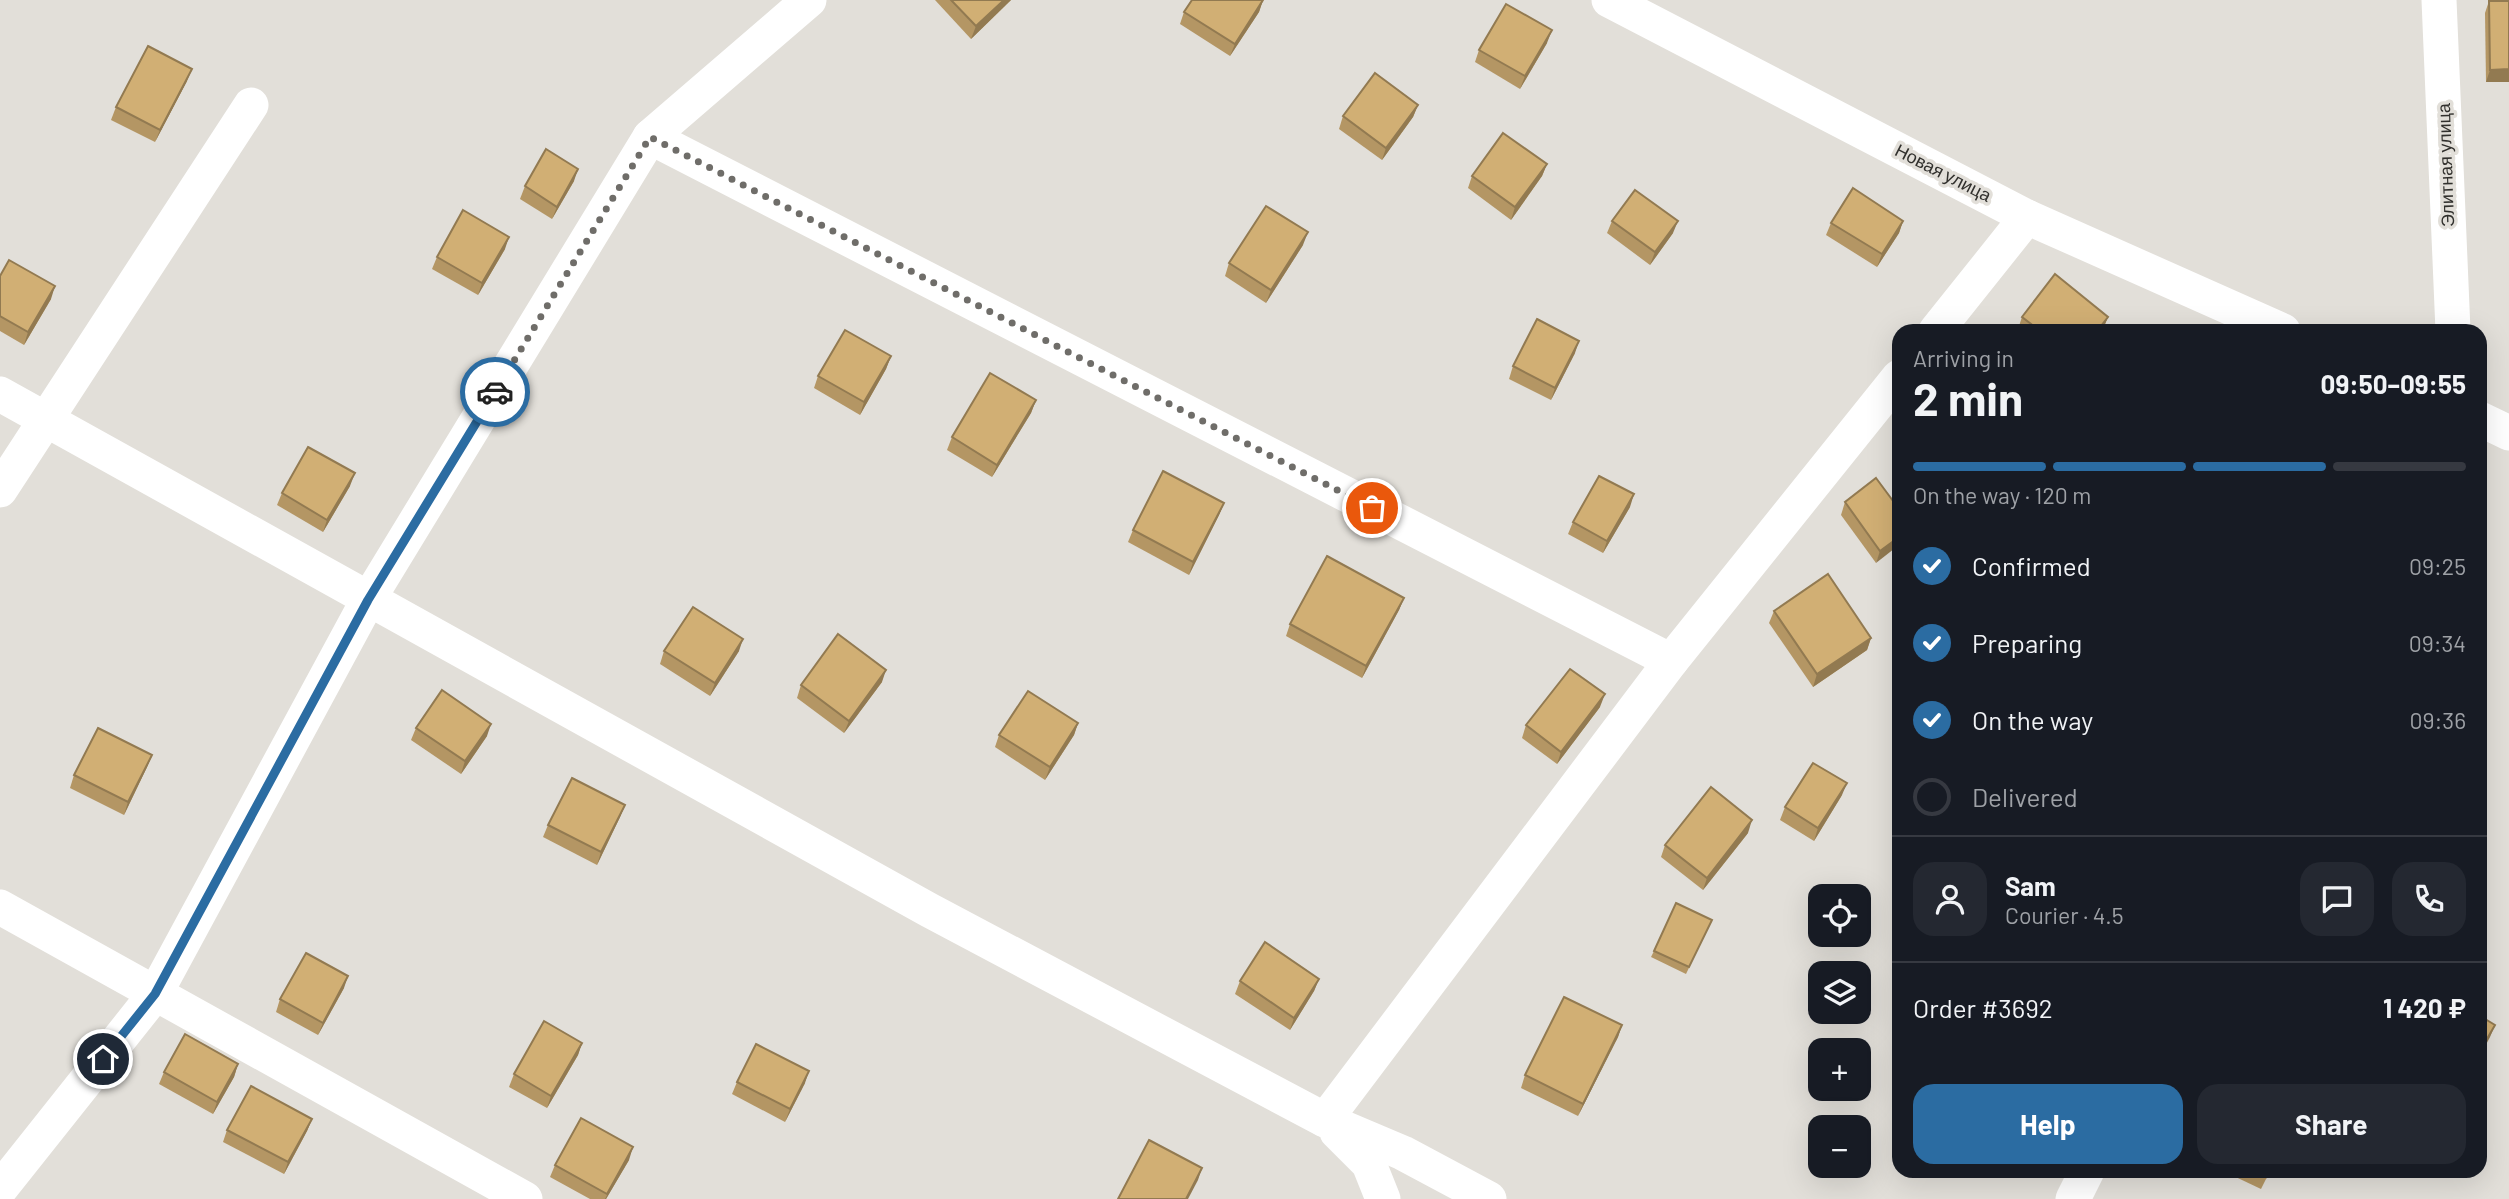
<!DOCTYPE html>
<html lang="en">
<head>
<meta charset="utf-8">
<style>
  body { margin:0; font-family:Barlow,sans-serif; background:#242831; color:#f1f3f6; height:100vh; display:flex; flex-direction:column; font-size:26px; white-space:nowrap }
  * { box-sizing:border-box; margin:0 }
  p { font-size:23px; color:#9ea1a6 }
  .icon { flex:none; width:38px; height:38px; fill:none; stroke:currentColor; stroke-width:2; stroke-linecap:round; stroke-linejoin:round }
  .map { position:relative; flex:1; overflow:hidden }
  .drawer { position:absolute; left:1892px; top:324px; width:595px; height:854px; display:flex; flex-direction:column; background:#171b24; border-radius:21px; box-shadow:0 7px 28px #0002 }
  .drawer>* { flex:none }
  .fabs { position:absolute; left:1808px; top:884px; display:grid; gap:14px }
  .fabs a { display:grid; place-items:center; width:63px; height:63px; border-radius:14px; background:#171b24; box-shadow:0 7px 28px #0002; font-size:35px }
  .pin { position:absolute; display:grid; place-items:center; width:60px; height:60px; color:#fff; margin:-30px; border:4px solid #fff; border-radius:50%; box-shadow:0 2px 7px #0007 }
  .courier { position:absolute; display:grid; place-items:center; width:70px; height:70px; margin:-35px; border:5px solid #2b6ca2; border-radius:50%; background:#fff; color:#222; box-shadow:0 2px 9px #0007 }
  .overview em { font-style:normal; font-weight:700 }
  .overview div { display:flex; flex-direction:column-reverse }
  .overview { display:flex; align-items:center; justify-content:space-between; height:119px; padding:0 21px }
  h1 { font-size:46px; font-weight:700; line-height:52px }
  .bar { display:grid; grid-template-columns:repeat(4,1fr); gap:10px 7px; align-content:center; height:84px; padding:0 21px }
  .bar i { height:9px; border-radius:5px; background:#363941 }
  .bar .active { background:#2b6ca2 }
  .bar p { grid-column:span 4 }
  .line { display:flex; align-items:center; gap:18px; padding:0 21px; border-top:2px solid #363941 }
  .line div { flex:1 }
  .round { display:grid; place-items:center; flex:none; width:74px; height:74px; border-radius:21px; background:#242831 }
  ol { padding:0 21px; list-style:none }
  li { display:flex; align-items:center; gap:21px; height:77px }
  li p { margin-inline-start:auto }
  li .icon { padding:7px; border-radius:50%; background:#2b6ca2; color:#fff; stroke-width:4 }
  li:last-child { color:#9ea1a6 }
  li i { width:38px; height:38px; border:4px solid #363941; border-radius:50% }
  .cta { display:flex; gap:14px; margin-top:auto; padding:14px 21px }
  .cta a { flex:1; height:80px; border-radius:21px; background:#2b6ca2; color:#fff; font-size:28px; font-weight:700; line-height:80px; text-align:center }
  .cta a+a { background:#242831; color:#f1f3f6 }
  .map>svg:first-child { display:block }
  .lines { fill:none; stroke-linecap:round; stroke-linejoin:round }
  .street { stroke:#fff; stroke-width:35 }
  .wall { fill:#b49664 }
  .shaded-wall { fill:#927a51 }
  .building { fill:#d1af74; stroke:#927a51; stroke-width:2 }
  .done { stroke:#6f6d69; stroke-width:7; stroke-dasharray:0 12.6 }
  .route { stroke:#2b6ca2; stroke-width:9 }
  .labels { text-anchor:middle; stroke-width:7; stroke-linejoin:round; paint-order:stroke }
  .street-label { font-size:18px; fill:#31302d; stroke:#e2dfd9 }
</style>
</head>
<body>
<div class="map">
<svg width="2509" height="1199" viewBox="0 0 2509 1199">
  <rect width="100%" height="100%" fill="#e2dfd9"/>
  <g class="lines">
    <g class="street">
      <polyline points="1609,0 2027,217 2283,331"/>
      <polyline points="2439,0 2453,331"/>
      <polyline points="650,137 1671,661"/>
      <polyline points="1936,331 2027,217"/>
      <polyline points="0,394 929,910 1325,1120 1671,661 1899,377"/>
      <polyline points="2480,419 2509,433"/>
      <polyline points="0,490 251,105"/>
      <polyline points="0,907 525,1199"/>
      <polyline points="1325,1120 1403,1153 1489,1199"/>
      <polyline points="1337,1132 1369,1164 1383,1199"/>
      <polyline points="0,1189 155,994 368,600 650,137 809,0"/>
      <polyline points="2073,1199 2087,1171"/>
    </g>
  </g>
  <g class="wall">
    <polygon points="935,0 1011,0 971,39"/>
    <polygon points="1263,0 1259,12 1230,56 1180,24 1184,12"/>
    <polygon points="2489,1 2509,82 2486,82 2485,13"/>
    <polygon points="1547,43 1520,89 1475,62 1479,50"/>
    <polygon points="187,81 155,142 111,120 116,107"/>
    <polygon points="1418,105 1413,117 1382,160 1339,129 1343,116"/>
    <polygon points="1547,164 1542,176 1511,220 1468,188 1472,176"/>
    <polygon points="574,181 552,219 520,199 525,186"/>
    <polygon points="1612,221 1673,233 1650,265 1607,233"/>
    <polygon points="1903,221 1899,233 1877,267 1826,235 1831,223"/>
    <polygon points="1303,245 1266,303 1225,276 1229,263"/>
    <polygon points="505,249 478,295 432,269 437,257"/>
    <polygon points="0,276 51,299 24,345 0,331"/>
    <polygon points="2022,317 2108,317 2102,331 2020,331 2018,329"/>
    <polygon points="1575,353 1551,400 1509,379 1513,366"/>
    <polygon points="891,356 886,369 860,415 814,388 818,376"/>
    <polygon points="1036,400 1031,413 992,477 947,450 952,437"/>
    <polygon points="350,486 323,532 277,505 282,493"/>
    <polygon points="1845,502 1899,509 1876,563 1841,515"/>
    <polygon points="1224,503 1219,515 1189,575 1128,542 1133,530"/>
    <polygon points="1630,507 1603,553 1568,534 1573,522"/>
    <polygon points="1404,598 1399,610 1362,678 1286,636 1290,624"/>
    <polygon points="1899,599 1899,615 1895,609"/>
    <polygon points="1774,611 1871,638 1867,650 1813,687 1769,623"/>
    <polygon points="664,651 739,651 710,696 660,664"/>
    <polygon points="882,682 844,733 797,698 801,685"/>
    <polygon points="1600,707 1557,764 1522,738 1526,725"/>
    <polygon points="1078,723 1074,735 1045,780 995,747 999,735"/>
    <polygon points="416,728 487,736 461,774 411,740"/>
    <polygon points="152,755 147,767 124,815 70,788 74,775"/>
    <polygon points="1842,795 1814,841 1780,820 1785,807"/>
    <polygon points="625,805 620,817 597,865 543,837 548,825"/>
    <polygon points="1748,833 1703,890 1661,857 1665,845"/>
    <polygon points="1709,926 1686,974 1651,957 1654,951"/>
    <polygon points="1319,979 1314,991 1290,1030 1235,994 1240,981"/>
    <polygon points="344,988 318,1035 276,1012 280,999"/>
    <polygon points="1622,1025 1618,1037 1578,1116 1521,1088 1525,1075"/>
    <polygon points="582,1043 578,1055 547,1108 509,1087 514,1074"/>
    <polygon points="238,1064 234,1077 213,1114 159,1084 164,1072"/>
    <polygon points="737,1082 805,1083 785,1122 732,1094"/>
    <polygon points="312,1119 307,1131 284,1174 223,1142 227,1130"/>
    <polygon points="629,1160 606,1199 590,1199 550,1177 555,1165"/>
    <polygon points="2223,1171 2270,1171 2261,1189"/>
  </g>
  <g class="shaded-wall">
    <polygon points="1004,0 1011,0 971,39 976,26"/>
    <polygon points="1263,0 1259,12 1230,56 1235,44"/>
    <polygon points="1552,30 1547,43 1520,89 1525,76"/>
    <polygon points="192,69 187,81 155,142 160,130"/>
    <polygon points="2509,69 2509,82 2486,82 2490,70"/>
    <polygon points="1418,105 1413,117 1382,160 1386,148"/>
    <polygon points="1547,164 1542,176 1511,220 1515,207"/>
    <polygon points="578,169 574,181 552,219 557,207"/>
    <polygon points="1678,221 1673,233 1650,265 1655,252"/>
    <polygon points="1903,221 1899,233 1877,267 1882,254"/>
    <polygon points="1308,232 1303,245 1266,303 1271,290"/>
    <polygon points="509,237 505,249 478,295 482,283"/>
    <polygon points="55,286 51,299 24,345 28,332"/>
    <polygon points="2108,317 2103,329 2102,331 2097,331"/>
    <polygon points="1579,341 1575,353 1551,400 1555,388"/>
    <polygon points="891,356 886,369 860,415 864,402"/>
    <polygon points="1036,400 1031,413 992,477 997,465"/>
    <polygon points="355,473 350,486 323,532 327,520"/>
    <polygon points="1634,494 1630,507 1603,553 1607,541"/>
    <polygon points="1224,503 1219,515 1189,575 1193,562"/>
    <polygon points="1899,537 1899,545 1876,563 1880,551"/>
    <polygon points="1404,598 1399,610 1362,678 1366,666"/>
    <polygon points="1871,638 1867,650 1813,687 1817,674"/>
    <polygon points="743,639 739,651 710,696 715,683"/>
    <polygon points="886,670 882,682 844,733 849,721"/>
    <polygon points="1605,694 1600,707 1557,764 1561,752"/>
    <polygon points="1078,723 1074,735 1045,780 1050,767"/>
    <polygon points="491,724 487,736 461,774 465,761"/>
    <polygon points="152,755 147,767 124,815 128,802"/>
    <polygon points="1847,783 1842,795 1814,841 1818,828"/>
    <polygon points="625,805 620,817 597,865 601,852"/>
    <polygon points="1752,820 1748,833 1703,890 1707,878"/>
    <polygon points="348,976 344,988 318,1035 323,1023"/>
    <polygon points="1319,979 1314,991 1290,1030 1294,1018"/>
    <polygon points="1622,1025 1618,1037 1578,1116 1583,1104"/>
    <polygon points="2495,1025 2490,1037 2480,1056 2480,1051"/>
    <polygon points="582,1043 578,1055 547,1108 551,1096"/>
    <polygon points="238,1064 234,1077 213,1114 217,1102"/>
    <polygon points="809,1071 805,1083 785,1122 790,1109"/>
    <polygon points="312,1119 307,1131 284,1174 288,1162"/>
    <polygon points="633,1147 629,1160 606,1199 605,1199"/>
    <polygon points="1202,1168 1198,1180 1188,1199 1186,1199"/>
  </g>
  <g class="building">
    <polygon points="951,0 1004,0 976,26"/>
    <polygon points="1192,0 1263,0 1235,44 1184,12"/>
    <polygon points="2489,1 2509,1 2509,69 2490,70"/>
    <polygon points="1506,4 1552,30 1525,76 1479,50"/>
    <polygon points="148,46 192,69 160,130 116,107"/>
    <polygon points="1375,73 1418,105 1386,148 1343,116"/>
    <polygon points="1503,133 1547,164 1515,207 1472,176"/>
    <polygon points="546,149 578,169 557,207 525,186"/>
    <polygon points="1853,188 1903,221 1882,254 1831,223"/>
    <polygon points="1635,190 1678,221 1655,252 1612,221"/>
    <polygon points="1266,206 1308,232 1271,290 1229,263"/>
    <polygon points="463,210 509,237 482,283 437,257"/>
    <polygon points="9,260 55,286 28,332 0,316 0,276"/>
    <polygon points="2055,274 2108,317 2097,331 2040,331 2022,317"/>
    <polygon points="1537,319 1579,341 1555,388 1513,366"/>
    <polygon points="845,330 891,356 864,402 818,376"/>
    <polygon points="990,373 1036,400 997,465 952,437"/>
    <polygon points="308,447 355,473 327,520 282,493"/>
    <polygon points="1163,471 1224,503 1193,562 1133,530"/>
    <polygon points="1599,476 1634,494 1607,541 1573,522"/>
    <polygon points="1876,478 1899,509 1899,537 1880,551 1845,502"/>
    <polygon points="1327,556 1404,598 1366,666 1290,624"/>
    <polygon points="1828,574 1871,638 1817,674 1774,611"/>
    <polygon points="693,607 743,639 715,683 664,651"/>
    <polygon points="838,634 886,670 849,721 801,685"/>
    <polygon points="1570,669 1605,694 1561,752 1526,725"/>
    <polygon points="442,690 491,724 465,761 416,728"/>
    <polygon points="1028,691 1078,723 1050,767 999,735"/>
    <polygon points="98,728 152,755 128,802 74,775"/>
    <polygon points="1813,763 1847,783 1818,828 1785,807"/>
    <polygon points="572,778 625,805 601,852 548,825"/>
    <polygon points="1711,787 1752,820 1707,878 1665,845"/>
    <polygon points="1676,903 1712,920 1689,967 1654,951"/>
    <polygon points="1265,942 1319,979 1294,1018 1240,981"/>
    <polygon points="306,953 348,976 323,1023 280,999"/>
    <polygon points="1564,997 1622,1025 1583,1104 1525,1075"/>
    <polygon points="2480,1016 2495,1025 2480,1051"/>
    <polygon points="544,1021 582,1043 551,1096 514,1074"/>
    <polygon points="185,1034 238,1064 217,1102 164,1072"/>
    <polygon points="756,1044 809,1071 790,1109 737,1082"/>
    <polygon points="251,1086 312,1119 288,1162 227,1130"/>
    <polygon points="581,1118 633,1147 607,1194 555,1165"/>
    <polygon points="1149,1140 1202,1168 1186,1199 1118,1199"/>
    <polygon points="2254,1171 2268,1171 2266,1177"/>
  </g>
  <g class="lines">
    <polyline class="done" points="495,392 650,137 1372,508"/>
    <polyline class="route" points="103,1059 155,994 368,600 495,392"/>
  </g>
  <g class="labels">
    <g class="street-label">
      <text transform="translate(2446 165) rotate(-92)" y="6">Элитная улица</text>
      <text transform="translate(1943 173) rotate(27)" y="6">Новая улица</text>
    </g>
  </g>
</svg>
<div class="fabs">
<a><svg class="icon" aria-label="locate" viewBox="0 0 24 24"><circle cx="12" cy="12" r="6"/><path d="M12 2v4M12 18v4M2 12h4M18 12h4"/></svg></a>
<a><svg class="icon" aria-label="layers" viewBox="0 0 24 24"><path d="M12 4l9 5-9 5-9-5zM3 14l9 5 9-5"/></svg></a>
<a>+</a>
<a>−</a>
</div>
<div class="pin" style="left:1372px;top:508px;background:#ea580c"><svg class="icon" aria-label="bag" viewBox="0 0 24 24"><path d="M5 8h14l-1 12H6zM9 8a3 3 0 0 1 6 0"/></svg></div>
<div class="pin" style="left:103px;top:1059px;background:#1f2937"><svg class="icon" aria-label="home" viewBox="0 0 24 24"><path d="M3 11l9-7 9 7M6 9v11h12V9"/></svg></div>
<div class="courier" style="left:495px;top:392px"><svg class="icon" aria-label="car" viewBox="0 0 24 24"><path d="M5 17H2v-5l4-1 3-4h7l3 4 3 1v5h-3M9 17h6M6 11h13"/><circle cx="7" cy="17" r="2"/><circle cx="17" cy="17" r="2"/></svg></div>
<section class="drawer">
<div class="overview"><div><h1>2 min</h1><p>Arriving in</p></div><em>09:50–09:55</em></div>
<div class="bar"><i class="active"></i><i class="active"></i><i class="active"></i><i></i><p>On the way · 120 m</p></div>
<ol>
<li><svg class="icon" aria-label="check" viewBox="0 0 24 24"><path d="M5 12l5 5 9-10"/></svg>Confirmed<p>09:25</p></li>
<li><svg class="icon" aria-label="check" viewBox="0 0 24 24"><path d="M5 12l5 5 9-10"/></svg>Preparing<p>09:34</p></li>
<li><svg class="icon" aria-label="check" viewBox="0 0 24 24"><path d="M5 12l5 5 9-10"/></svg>On the way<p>09:36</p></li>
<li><i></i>Delivered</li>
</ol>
<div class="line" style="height:126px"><a class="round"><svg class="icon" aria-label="person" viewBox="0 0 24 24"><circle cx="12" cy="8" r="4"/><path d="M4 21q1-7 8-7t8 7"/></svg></a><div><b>Sam</b><p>Courier · 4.5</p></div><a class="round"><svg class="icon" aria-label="chat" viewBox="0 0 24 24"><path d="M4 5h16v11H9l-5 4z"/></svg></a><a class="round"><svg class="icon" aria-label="phone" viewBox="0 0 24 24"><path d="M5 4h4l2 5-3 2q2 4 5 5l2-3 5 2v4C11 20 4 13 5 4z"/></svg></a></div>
<div class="line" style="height:91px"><div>Order #3692</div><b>1 420 ₽</b></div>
<div class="cta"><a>Help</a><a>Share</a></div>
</section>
</div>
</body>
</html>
